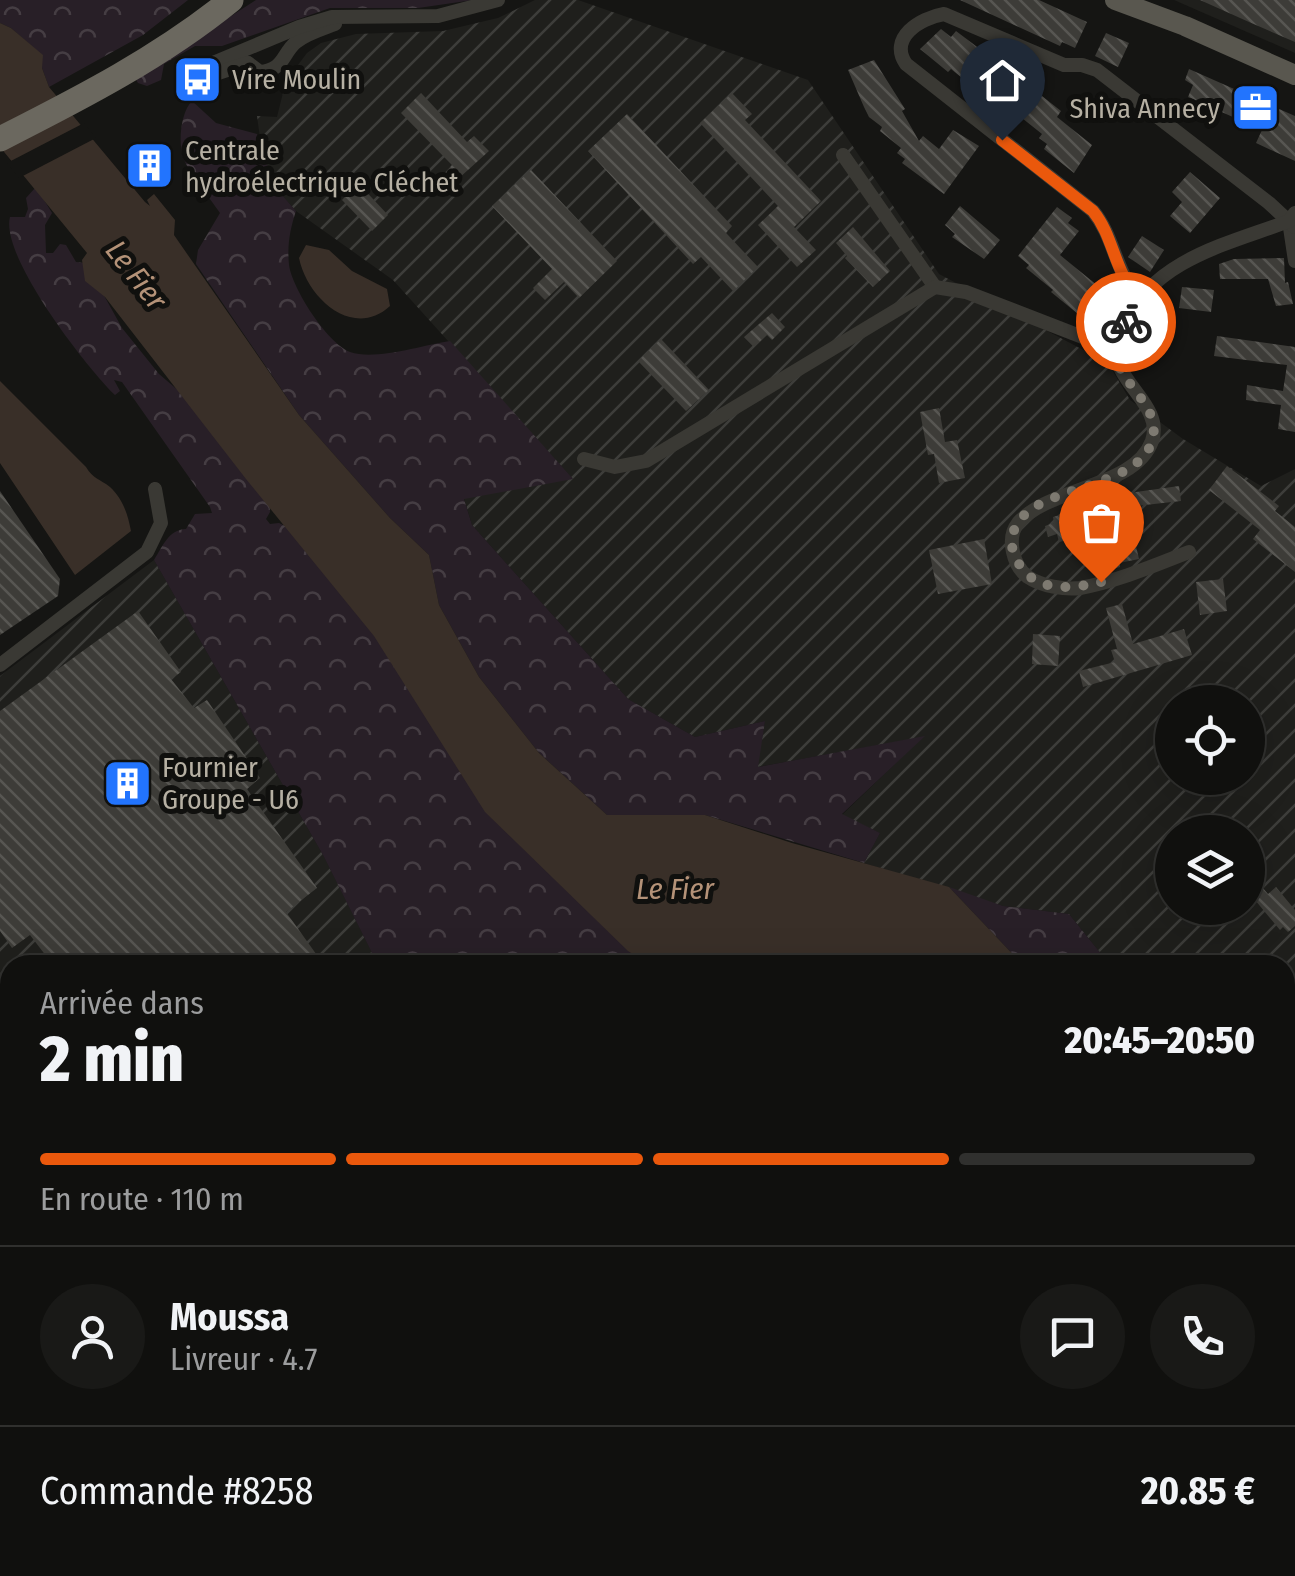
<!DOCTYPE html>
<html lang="fr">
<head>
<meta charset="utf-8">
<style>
  body { margin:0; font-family:"Fira Sans Condensed",sans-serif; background:#191917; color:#f1f3f6; height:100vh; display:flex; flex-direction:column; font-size:38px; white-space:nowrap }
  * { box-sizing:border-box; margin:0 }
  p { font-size:32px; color:#9c9d9e }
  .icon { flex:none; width:55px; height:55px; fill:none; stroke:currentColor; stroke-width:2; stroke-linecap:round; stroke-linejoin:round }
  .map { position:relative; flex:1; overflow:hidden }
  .drawer { position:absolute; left:0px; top:955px; width:1295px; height:622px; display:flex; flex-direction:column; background:#10100e; border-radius:30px 30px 0 0; box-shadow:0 10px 40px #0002,0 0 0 2px #30302e }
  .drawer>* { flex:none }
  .fabs { position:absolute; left:1155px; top:685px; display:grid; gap:20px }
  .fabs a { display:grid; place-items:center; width:110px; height:110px; border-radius:50%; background:#10100e; box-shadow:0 10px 40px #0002,0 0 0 2px #30302e; font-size:50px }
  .pin { position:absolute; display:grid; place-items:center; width:85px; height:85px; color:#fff; margin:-102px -42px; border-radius:50% 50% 50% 0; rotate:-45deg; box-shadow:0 0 10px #0007 }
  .pin .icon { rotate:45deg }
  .courier { position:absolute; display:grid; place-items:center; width:100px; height:100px; margin:-50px; border:8px solid #ea580c; border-radius:50%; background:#fff; color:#222; box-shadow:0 2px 12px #0007 }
  .overview em { font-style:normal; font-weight:800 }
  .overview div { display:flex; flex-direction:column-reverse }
  .overview { display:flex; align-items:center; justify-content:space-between; height:170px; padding:0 40px }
  h1 { font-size:65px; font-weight:800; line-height:75px }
  .bar { display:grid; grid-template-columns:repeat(4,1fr); gap:15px 10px; align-content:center; height:120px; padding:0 40px }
  .bar i { height:12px; border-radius:8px; background:#30302e }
  .bar .current { background:#ea580c }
  .bar p { grid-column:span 4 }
  .line { display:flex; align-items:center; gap:25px; padding:0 40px; border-top:2px solid #30302e }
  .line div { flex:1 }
  .round { display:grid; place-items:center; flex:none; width:105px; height:105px; border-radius:52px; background:#191917 }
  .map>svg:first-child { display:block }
  .built { fill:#1f1f1c }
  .industrial { fill:url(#industrial-furrows); fill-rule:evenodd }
  .forest { fill:url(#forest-crowns) }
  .water { fill:#392f28 }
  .pier { fill:#151513 }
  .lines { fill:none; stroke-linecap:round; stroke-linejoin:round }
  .stream { stroke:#392f28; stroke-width:4 }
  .building { fill:url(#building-back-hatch) }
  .street { stroke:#3a3934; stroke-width:14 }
  .primary { stroke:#59574f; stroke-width:20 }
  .highway { stroke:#6b685f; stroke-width:25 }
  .done { stroke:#7e7a71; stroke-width:10; stroke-dasharray:0 18 }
  .route { stroke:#ea580c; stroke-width:12 }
  .labels { text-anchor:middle; stroke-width:10; stroke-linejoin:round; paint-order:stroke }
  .poi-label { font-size:28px; fill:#b6b0a3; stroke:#10100e; text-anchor:start }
  .water-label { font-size:30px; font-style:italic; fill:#b49278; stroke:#10100e }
</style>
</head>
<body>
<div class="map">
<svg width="1295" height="1576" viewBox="0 0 1295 1576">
  <defs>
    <pattern id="industrial-furrows" width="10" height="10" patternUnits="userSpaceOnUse" patternTransform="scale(2.5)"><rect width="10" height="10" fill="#1f1f1c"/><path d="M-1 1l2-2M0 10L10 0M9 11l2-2" fill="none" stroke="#3d3d3a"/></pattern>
    <pattern id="forest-crowns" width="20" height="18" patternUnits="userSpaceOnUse" patternTransform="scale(2.5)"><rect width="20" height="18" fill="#281f27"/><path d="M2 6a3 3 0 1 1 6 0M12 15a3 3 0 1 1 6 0" fill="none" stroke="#453d43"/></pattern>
    <pattern id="building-back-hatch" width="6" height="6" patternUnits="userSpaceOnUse" patternTransform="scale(2.5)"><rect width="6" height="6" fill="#3d3c38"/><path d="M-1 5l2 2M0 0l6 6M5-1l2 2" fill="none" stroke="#575652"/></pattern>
  </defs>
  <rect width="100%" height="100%" fill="#151513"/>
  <polygon class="built" points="1174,0 1295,0 1295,53"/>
  <g class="industrial">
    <path d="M535,0h43l230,80 131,194 169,89 22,37 53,39 78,47 34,-17v770l-10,-5v-269h-175l-41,-51 -66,-8 -139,-43 16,-30 -38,-18 81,-78 -166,30 8,-46 -70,16 -67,-38 -156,-174 -8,-27 108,-20 -179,-198 -97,-69 -22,-25 -11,-27 -6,-43 20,1 9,-36 21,-28 14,-10 35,-9 87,-3 55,-13zM1172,702h76v76h-76zM1172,832h76v76h-76z"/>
    <polygon points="154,560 323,855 372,953 370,965 10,965 10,1568 74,1568 73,1576 0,1576 0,676"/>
  </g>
  <g class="forest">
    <polygon points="0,0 188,0 143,35 49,87 42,68 42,55 11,28 0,23"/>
    <polygon points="256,0 473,0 418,8 330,8 222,46 195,46 164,64 161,80 147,86 138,83 135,78"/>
    <path d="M192,101l24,22 41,11 17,52 22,25c-6,18 -9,34 -7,54 3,23 38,78 61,87 25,9 73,-7 100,-11l123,138 -109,20 8,26 156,174 67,38 70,-16 -7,46 167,-31 -83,78 38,19 -16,30 -159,-48h-98l-68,-62 -60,-76 -40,-72 -10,-50 -39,-37 -91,-103 -103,-151 2,-14 22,-37c-10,-15 -32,-41 -37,-56 -5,-16 -2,-45 9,-56z"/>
    <path d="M36,187l16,26 -7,12 1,28h7l7,-9 6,1 10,17 10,1 36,65 37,46 28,24 82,101 1,13 -4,7 4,5 9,-1 10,5 363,437h-282l2,-12 -49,-98 -169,-295c9,-14 14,-30 32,-31l9,-15 17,-1 -2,-6 -88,-125 -8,-2 6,11 -5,4c-29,-28 -115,-139 -105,-178h15l3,-8 -2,-11z"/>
    <polygon points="949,887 1003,906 1069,914 1110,965 1023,965"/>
    <polygon points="74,1568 294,1568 299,1576 73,1576"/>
    <polygon points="691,1568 1137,1568 1145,1576 691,1576"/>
  </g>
  <g class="water">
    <polygon points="0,23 11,28 43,55 42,68 49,87 145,202 150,206 147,200 154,194 175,220 174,235 299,415 390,518 429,555 439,605 479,677 539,753 607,815 705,815 792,843 949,887 1023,965 650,965 628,951 485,812 374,636 246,479 105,297 85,281 82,260 87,253 0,147"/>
    <path d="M306,245l23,5 23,21 35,18 3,17c-37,34 -83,-8 -91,-48z"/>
    <path d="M0,381l86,86c7,12 14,12 24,20 13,12 18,28 21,44l-56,44 -75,-112z"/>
    <polygon points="1285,1255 1295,1262 1295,1400 1285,1399"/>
  </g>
  <polygon class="pier" points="84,123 96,138 19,178 7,163"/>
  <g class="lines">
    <polyline class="stream" points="1150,1568 1157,1576"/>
  </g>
  <g class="building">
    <polygon points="960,0 1039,0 1087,22 1075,48 1062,42 1060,46"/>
    <polygon points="1200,0 1295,0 1295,42 1249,22"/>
    <polygon points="941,29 951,37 956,31 1001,65 981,89 978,91 951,69 948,72 920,49"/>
    <polygon points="1106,33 1129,43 1118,67 1095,56"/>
    <polygon points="874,60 905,109 902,111 919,141 923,136 939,149 953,130 979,146 944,194 902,163 905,159 897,153 901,148 880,131 882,127 869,117 864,107 848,70"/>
    <polygon points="1189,69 1295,116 1295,161 1256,143 1262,130 1188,97 1193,85 1185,80"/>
    <polygon points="1023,81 1061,111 1057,117 1092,145 1074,173 1044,149 1047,144 1039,138 1042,134 1008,107 1011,104 1004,98"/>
    <polygon points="421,93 467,142 474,136 489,151 448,188 439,179 452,165 401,113"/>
    <polygon points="732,93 752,114 745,120 821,201 794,227 816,250 797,267 758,225 778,206 700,123"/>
    <polygon points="627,114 732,226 726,233 758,267 733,291 701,257 693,264 588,151"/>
    <polygon points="147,151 164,170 152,182 147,176 143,179 132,165"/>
    <polygon points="531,170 617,261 579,298 564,282 545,300 533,288 552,269 492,206"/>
    <polygon points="1190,172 1220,198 1190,233 1170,216 1182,202 1172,192"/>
    <polygon points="358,183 388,215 372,231 342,200"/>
    <polygon points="960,206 1000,240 984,259 952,237 955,234 945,225"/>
    <polygon points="1057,207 1072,218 1068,223 1079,231 1060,255 1109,295 1107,298 1112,302 1101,317 1095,312 1090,319 1080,311 1078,314 1051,292 1053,290 1026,268 1029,265 1018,256"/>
    <polygon points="853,227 890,271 873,287 845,258 847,256 836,243"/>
    <polygon points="1142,236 1164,250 1150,272 1128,257"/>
    <polygon points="1284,258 1285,283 1288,282 1293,304 1276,306 1268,279 1220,279 1219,264 1234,259"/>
    <polygon points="1182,287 1214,290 1211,312 1179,308"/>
    <polygon points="772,313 785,327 772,340 767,335 754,347 744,337"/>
    <polygon points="1217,336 1295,347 1295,432 1278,429 1281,405 1246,400 1247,385 1283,391 1287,365 1214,356"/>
    <polygon points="661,339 709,390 686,411 638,361"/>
    <polygon points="939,408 945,442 957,440 965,478 939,483 934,454 928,455 920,412"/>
    <polygon points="1227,466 1279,506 1275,511 1295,527 1295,572 1253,539 1260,530 1209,490"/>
    <polygon points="1179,486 1181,501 1127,507 1139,559 1119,563 1120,567 1106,571 1098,533 1059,542 1057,534 1048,537 1045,526 1054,523 1053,517 1136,492"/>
    <polygon points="0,491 60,579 58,596 0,635"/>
    <polygon points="984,539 992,584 938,594 929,550"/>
    <polygon points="1223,579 1227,611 1200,615 1196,582"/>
    <polygon points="1122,604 1133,644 1184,629 1192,655 1083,687 1079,671 1115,662 1111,650 1117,649 1106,608"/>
    <polygon points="138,611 181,672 171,679 194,708 207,700 260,778 247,789 317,888 286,912 324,965 53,965 30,935 12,948 0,931 0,711"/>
    <polygon points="1033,634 1060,636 1058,666 1032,664"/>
    <polygon points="1256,880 1268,894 1276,887 1295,910 1295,926 1288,932 1283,927 1280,930 1255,900 1248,907 1248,886"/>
  </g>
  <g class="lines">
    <g class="street">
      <path d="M248,63l12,9c24,-2 22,-18 36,-30 11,-9 26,-13 39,-18"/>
      <polyline points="206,66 299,27 332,17 438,16 498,0"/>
      <polyline points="215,74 248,63"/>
      <polyline points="843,155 935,287"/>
      <polyline points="1289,221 1295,261"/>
      <path d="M1140,299c-25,-26 -25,-61 -47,-88l-187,-147c-18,-26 14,-46 38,-50l120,51h18l15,5 172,133 26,24"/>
      <polyline points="584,459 615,467 646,461 935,287 966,292 1098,343 1116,344"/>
      <path d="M1189,552c-36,14 -71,29 -109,36 -15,2 -39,-2 -52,-11 -15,-11 -22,-39 -10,-54 33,-37 117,-35 134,-82 10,-29 -22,-50 -32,-74 -7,-17 -2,-28 5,-44 30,-64 103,-79 164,-102l6,-8"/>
      <polyline points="0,665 147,552 161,523 155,489"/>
      <polyline points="0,1130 10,1145"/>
      <polyline points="306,1568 312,1576"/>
    </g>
    <polyline class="primary" points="1115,0 1185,26 1295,75"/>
    <path class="highway" d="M0,139c81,-41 161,-82 231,-139"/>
  </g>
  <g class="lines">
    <path class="done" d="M1101,582c-28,7 -65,11 -82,-18 -7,-11 -10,-23 -4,-36 19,-44 122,-37 137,-87 12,-39 -43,-61 -36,-98 1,-6 7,-14 10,-21"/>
    <path class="route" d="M1002,140l91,71c22,27 20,61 47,88l-14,23"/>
  </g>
  <defs>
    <symbol id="bus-square" viewBox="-11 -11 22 22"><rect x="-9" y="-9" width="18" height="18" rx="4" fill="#2274fe" stroke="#10100e"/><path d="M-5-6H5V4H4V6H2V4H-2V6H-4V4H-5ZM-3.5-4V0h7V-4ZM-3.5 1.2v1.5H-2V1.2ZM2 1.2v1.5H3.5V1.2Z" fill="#fff"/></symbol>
    <symbol id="office-square" viewBox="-11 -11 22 22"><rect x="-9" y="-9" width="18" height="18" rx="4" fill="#2274fe" stroke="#10100e"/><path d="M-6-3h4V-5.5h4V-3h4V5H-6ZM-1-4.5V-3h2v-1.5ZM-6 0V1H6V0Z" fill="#fff"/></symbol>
    <symbol id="building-square" viewBox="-11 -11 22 22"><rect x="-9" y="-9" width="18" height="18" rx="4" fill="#2274fe" stroke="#10100e"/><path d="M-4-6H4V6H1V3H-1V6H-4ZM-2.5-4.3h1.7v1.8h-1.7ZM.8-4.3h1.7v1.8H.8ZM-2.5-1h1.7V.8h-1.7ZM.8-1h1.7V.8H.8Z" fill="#fff"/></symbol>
  </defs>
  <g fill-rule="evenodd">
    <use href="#bus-square" x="170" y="52" width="55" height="55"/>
    <use href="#office-square" x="1228" y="80" width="55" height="55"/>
    <use href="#building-square" x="122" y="138" width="55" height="55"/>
    <use href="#building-square" x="100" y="756" width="55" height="55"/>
  </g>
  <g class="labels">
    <g class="poi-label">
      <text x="232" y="89">Vire Moulin</text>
      <text x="1220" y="118" text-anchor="end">Shiva Annecy</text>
      <text x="185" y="160">Centrale<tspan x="185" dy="32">hydroélectrique Cléchet</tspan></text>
      <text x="162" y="777">Fournier<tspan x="162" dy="32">Groupe - U6</tspan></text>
    </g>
    <g class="water-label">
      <text transform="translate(136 275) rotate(52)" y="10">Le Fier</text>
      <text x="675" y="899">Le Fier</text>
    </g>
  </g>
</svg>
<div class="fabs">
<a><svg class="icon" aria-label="locate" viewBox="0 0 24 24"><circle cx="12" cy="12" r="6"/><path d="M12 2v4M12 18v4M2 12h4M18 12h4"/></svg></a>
<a><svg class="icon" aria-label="layers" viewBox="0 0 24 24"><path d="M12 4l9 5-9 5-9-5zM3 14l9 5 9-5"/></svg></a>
</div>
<div class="pin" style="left:1101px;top:582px;background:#ea580c"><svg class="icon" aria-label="bag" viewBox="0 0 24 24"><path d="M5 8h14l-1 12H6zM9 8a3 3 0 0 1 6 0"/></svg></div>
<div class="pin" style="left:1002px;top:140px;background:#1f2937"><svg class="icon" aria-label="home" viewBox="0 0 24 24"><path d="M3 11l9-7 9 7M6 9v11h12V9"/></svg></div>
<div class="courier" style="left:1126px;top:322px"><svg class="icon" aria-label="bike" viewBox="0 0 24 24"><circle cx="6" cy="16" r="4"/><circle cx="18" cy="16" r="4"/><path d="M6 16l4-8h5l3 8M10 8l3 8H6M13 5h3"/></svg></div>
<section class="drawer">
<div class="overview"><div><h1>2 min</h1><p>Arrivée dans</p></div><em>20:45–20:50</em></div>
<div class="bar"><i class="current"></i><i class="current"></i><i class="current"></i><i></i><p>En route · 110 m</p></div>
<div class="line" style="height:180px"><a class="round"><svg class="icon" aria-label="person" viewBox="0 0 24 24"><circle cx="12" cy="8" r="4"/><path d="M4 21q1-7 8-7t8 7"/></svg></a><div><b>Moussa</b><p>Livreur · 4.7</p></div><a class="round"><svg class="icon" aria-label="chat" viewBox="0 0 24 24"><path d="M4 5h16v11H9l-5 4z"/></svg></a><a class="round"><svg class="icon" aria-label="phone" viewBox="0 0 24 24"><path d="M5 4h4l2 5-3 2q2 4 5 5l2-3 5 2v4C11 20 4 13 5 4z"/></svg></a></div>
<div class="line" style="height:130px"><div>Commande #8258</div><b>20.85 €</b></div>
</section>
</div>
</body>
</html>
